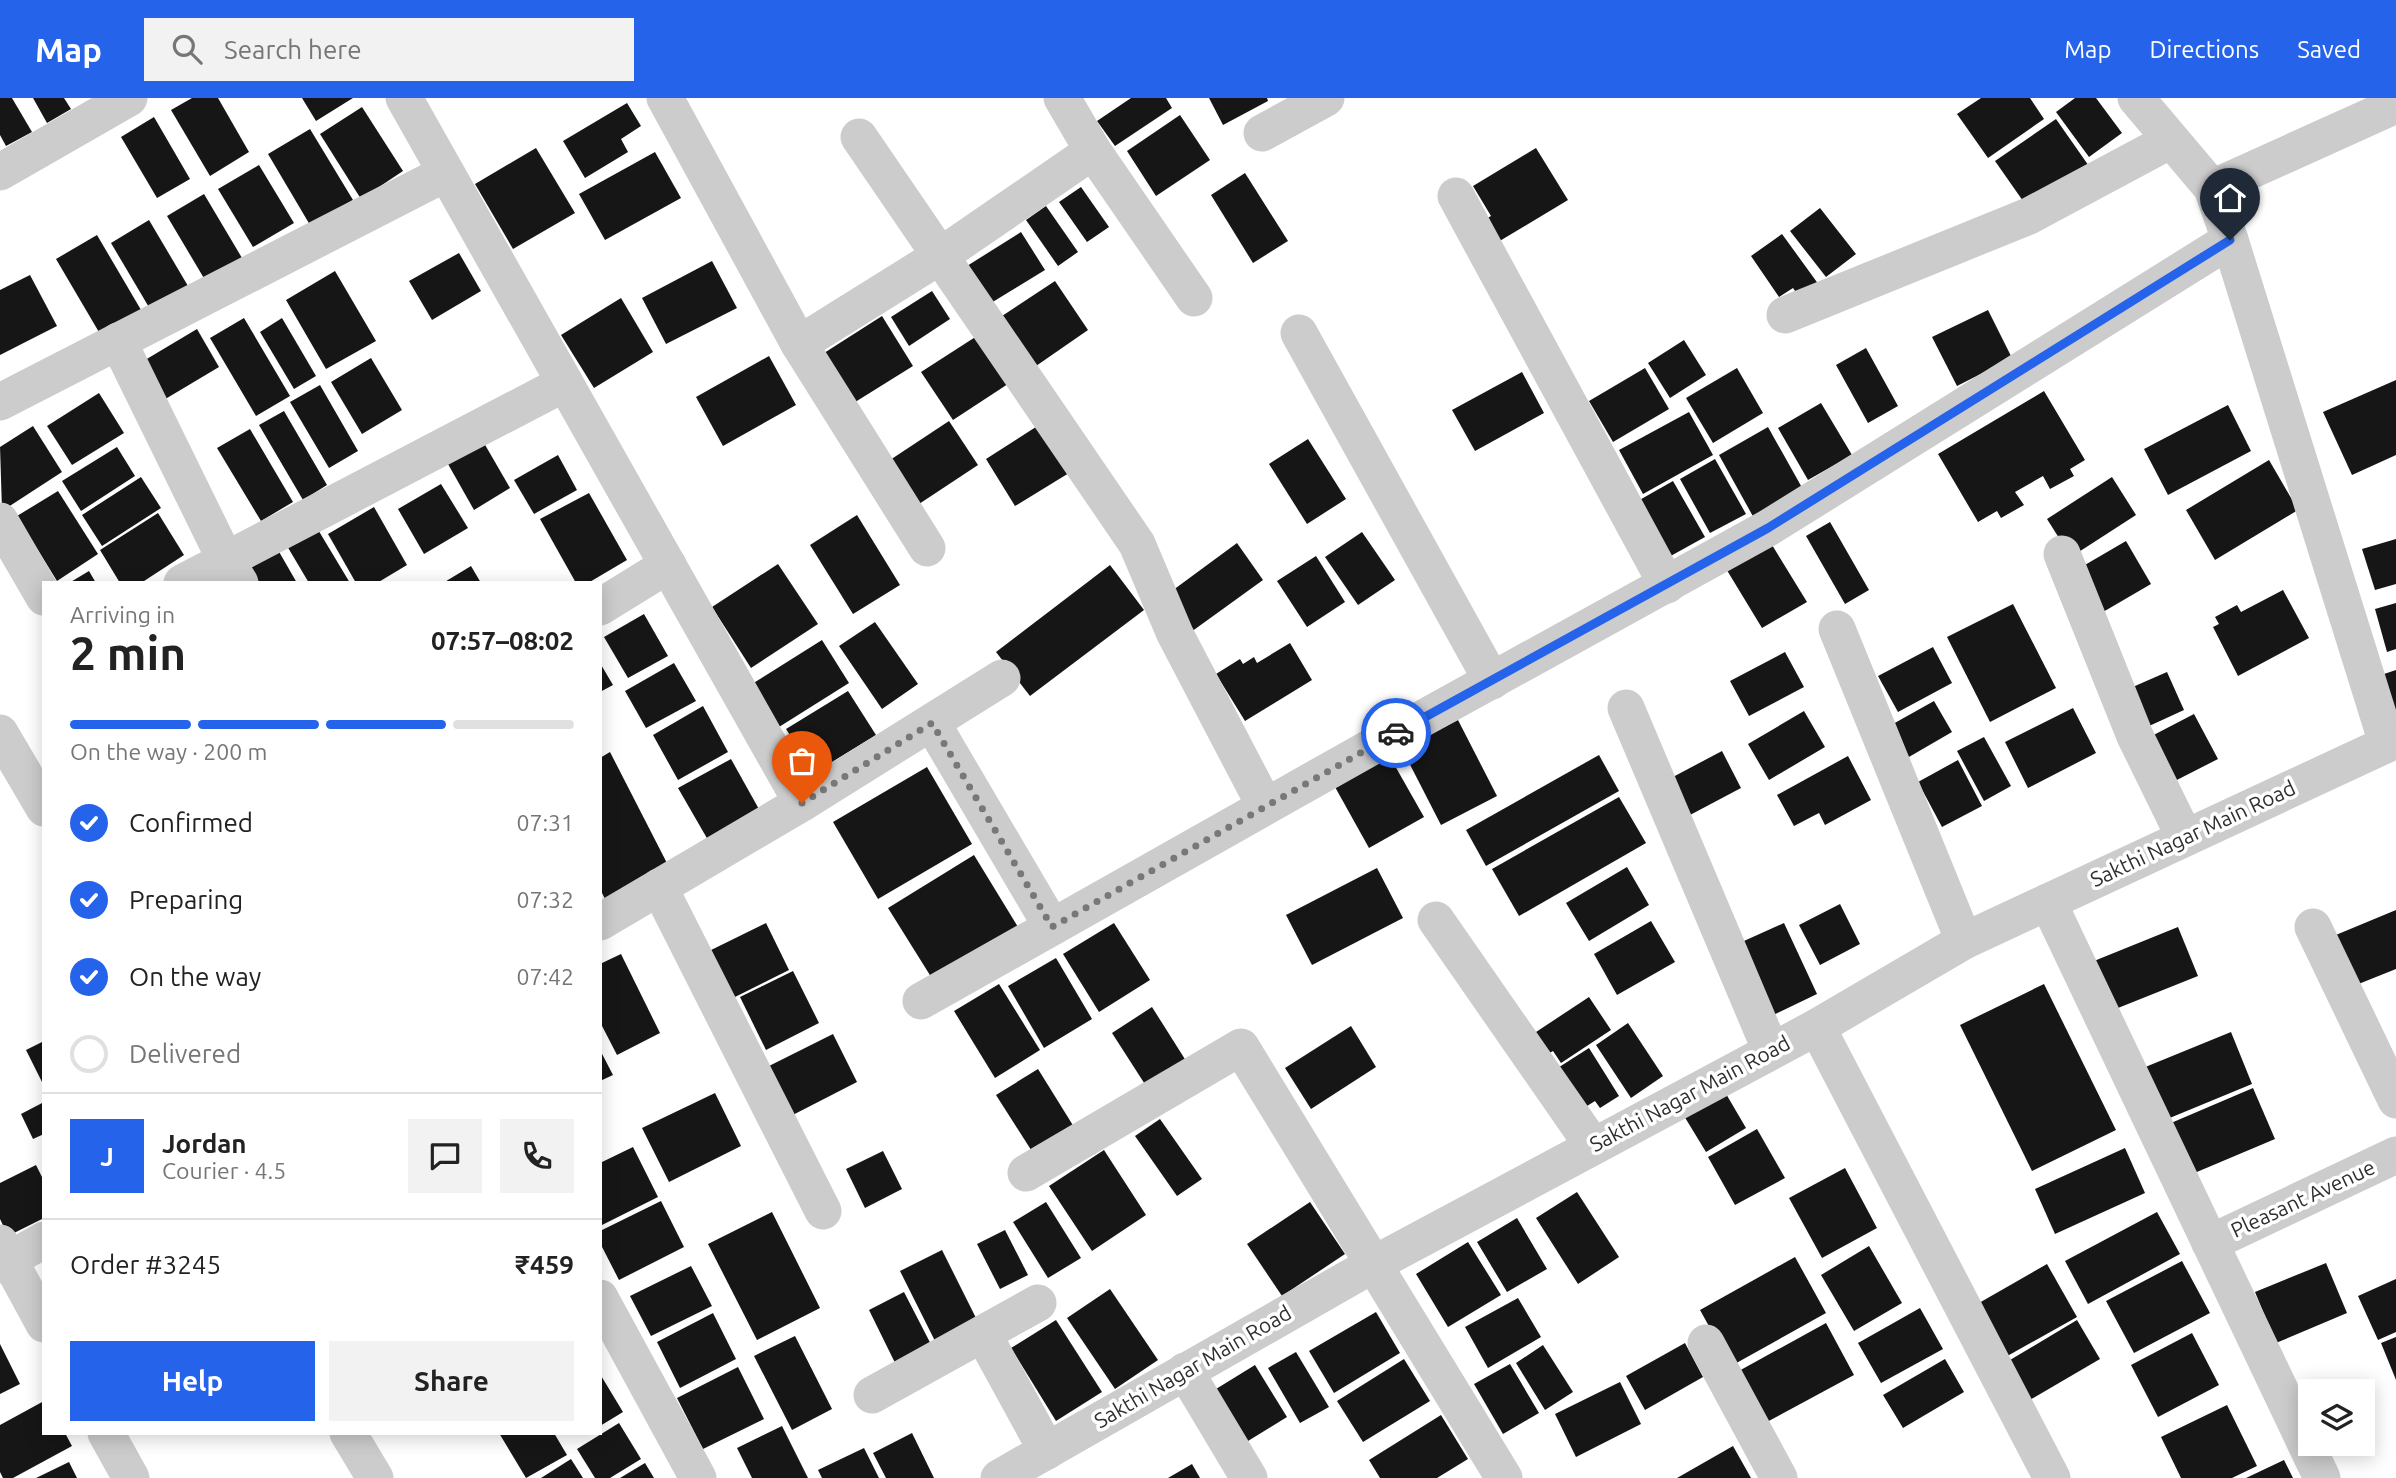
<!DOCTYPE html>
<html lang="en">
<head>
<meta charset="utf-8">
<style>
  body { margin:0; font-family:Ubuntu,sans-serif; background:#f2f2f2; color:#222; height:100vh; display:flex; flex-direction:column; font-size:26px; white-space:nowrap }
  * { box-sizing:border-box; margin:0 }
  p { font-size:23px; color:#767676 }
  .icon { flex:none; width:38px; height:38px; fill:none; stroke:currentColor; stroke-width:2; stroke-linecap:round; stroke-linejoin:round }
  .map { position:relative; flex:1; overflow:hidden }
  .side { position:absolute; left:42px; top:483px; width:560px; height:854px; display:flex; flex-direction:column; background:#fff; border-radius:0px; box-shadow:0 4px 18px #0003 }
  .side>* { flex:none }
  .buttons { position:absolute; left:2298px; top:1281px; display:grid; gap:14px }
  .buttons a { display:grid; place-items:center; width:77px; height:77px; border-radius:0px; background:#fff; box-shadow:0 4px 18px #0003; font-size:35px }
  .pin { position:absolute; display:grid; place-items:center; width:60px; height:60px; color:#fff; margin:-72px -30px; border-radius:50% 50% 50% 0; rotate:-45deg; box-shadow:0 0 7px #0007 }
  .pin .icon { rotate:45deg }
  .courier { position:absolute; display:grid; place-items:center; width:70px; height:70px; margin:-35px; border:5px solid #2563eb; border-radius:50%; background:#fff; color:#222; box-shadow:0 2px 9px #0007 }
  .headline em { font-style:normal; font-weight:600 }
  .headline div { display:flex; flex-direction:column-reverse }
  .headline { display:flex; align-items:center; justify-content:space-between; height:119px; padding:0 28px }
  h1 { font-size:46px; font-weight:600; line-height:52px }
  .bar { display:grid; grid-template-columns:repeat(4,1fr); gap:10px 7px; align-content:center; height:84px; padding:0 28px }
  .bar i { height:9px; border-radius:5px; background:#e0e0e0 }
  .bar .current { background:#2563eb }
  .bar p { grid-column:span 4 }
  .line { display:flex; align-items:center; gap:18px; padding:0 28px; border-top:2px solid #e0e0e0 }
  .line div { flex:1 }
  .round { display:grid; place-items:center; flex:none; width:74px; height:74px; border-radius:0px; background:#f2f2f2 }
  ol { padding:0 28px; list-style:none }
  li { display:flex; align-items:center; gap:21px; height:77px }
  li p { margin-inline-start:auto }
  li .icon { padding:7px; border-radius:50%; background:#2563eb; color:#fff; stroke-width:4 }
  li:last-child { color:#767676 }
  li i { width:38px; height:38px; border:4px solid #e0e0e0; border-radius:50% }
  .action { display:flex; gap:14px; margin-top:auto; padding:14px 28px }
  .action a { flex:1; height:80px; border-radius:0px; background:#2563eb; color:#fff; font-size:28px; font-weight:600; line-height:80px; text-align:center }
  .action a+a { background:#f2f2f2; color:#222 }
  header { display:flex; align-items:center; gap:42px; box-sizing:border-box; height:98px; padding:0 35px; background:#2563eb; color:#fff }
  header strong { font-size:33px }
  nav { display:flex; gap:38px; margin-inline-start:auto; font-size:24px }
  .search { width:490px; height:63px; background:#f2f2f2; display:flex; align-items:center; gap:18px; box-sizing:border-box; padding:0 24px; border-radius:0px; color:#767676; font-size:26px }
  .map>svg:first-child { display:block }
  .building { fill:#161616 }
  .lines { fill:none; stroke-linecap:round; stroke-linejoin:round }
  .street { stroke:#ccc; stroke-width:37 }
  .done { stroke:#787878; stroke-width:7; stroke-dasharray:0 12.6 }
  .route { stroke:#2563eb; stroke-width:9 }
  .labels { text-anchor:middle; stroke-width:7; stroke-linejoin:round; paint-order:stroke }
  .street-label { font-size:21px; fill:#2f2f2f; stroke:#fff }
</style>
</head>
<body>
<header>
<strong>Map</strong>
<div class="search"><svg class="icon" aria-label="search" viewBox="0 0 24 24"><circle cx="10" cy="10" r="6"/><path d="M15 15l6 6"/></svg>Search here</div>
<nav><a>Map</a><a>Directions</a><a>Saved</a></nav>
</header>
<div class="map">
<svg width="2396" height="1380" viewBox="0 0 2396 1380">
  <rect width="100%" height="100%" fill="#fff"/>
  <g class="building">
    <polygon points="0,0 12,0 32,34 6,48 0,37"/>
    <polygon points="33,0 64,0 71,11 47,25"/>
    <polygon points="192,0 218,0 249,54 210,78 171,12"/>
    <polygon points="302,0 353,0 316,23"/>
    <polygon points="1131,0 1166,0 1172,10 1115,48 1097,23"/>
    <polygon points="1209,0 1267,0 1268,3 1223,27"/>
    <polygon points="1981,0 2030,0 2044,21 1988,60 1957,16"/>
    <polygon points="2075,0 2096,0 2122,35 2089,59 2056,14"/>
    <polygon points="627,5 641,28 621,41 628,54 585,80 563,43"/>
    <polygon points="362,9 403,73 361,101 320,36"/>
    <polygon points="1180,17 1210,62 1156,98 1127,53"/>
    <polygon points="154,19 190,81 157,100 121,39"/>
    <polygon points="2056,21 2091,71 2030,113 1995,63"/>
    <polygon points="310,31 353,102 310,127 268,56"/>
    <polygon points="536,50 575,115 513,151 475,86"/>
    <polygon points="1536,50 1568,102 1498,144 1484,122 1491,118 1473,88"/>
    <polygon points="655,54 681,100 605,142 579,96"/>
    <polygon points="259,67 294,125 253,149 218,91"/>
    <polygon points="1245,75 1288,143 1253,165 1211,97"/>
    <polygon points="1081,89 1109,129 1087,144 1059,104"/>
    <polygon points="204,96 245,165 208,187 167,118"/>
    <polygon points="1046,108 1078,154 1058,168 1026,122"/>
    <polygon points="1820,110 1856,156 1826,179 1790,133"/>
    <polygon points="149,122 188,188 150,211 111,145"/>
    <polygon points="1021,134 1045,172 991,205 967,168"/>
    <polygon points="1782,136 1819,187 1800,200 1793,190 1779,199 1751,158"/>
    <polygon points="97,137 144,217 103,241 56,161"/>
    <polygon points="459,155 481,193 432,222 409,183"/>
    <polygon points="712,163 737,210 666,246 642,200"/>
    <polygon points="335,173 376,243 326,271 286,202"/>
    <polygon points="30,177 57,228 0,257 0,192"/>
    <polygon points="1055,183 1088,232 1036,268 1002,218"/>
    <polygon points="932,193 950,221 909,248 891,219"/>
    <polygon points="621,200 653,254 594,290 561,237"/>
    <polygon points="1988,212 2012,260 1957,288 1932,239"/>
    <polygon points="882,218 913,268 852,306 821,257"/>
    <polygon points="244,220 290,298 256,318 210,240"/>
    <polygon points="282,220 316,278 294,291 260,234"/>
    <polygon points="197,231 219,269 157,306 135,268"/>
    <polygon points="980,236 1011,284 953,322 921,274"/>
    <polygon points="1684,242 1706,277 1670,300 1648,265"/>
    <polygon points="1866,250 1898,308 1868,325 1836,267"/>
    <polygon points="769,258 796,307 723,348 696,299"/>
    <polygon points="371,260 402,312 362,336 331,284"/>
    <polygon points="1645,270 1669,311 1613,344 1589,303"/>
    <polygon points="1737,270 1763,315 1713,345 1686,300"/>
    <polygon points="1522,274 1544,315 1475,353 1452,312"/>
    <polygon points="2396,282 2396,357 2352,377 2323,314"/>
    <polygon points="320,287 358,353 329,370 290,304"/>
    <polygon points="2044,293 2085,362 2070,371 2074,378 2050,391 2043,378 2015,394 2024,407 2001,420 1997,413 1978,424 1938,356"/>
    <polygon points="99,295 124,335 72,367 47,328"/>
    <polygon points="1821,305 1852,357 1808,382 1778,330"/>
    <polygon points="2228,307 2251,353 2168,397 2144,351"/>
    <polygon points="284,313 327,387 303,402 259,327"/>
    <polygon points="1689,314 1713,357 1643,396 1619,352"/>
    <polygon points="949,323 978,367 916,408 887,364"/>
    <polygon points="1039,327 1069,375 1015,408 986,361"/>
    <polygon points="33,328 62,374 2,413 0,349"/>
    <polygon points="1768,329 1805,395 1755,422 1719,357"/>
    <polygon points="250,331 293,404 261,423 217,350"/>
    <polygon points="1308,341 1346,401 1307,426 1269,366"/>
    <polygon points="484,345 510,390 474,412 448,366"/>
    <polygon points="117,349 135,378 81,413 62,383"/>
    <polygon points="558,357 577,392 534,416 514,382"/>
    <polygon points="1715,361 1746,416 1710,435 1680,381"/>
    <polygon points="2269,362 2298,412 2215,462 2186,412"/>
    <polygon points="141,379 161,410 102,448 82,417"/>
    <polygon points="2112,379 2136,417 2071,459 2047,421"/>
    <polygon points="1673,383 1705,439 1667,460 1636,404"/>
    <polygon points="441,386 468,430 424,456 398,411"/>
    <polygon points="58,393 98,456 57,483 17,418"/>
    <polygon points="589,395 627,462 588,485 576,485 540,421"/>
    <polygon points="374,409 407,467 377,485 356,485 328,436"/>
    <polygon points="158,415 184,457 141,485 120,485 100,452"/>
    <polygon points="857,417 900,487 853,516 810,447"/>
    <polygon points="1830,424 1869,492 1845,506 1806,438"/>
    <polygon points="317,430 350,485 309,485 287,448"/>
    <polygon points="1362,434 1395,482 1358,507 1325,459"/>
    <polygon points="2396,441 2396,486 2375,492 2362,451"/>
    <polygon points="1769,442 1807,504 1762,530 1725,469"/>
    <polygon points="2126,443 2151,486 2103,514 2078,471"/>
    <polygon points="1237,445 1263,482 1191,534 1165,498"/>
    <polygon points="278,452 297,485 253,485 245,471"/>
    <polygon points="1316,458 1345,504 1307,529 1277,483"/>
    <polygon points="778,466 818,526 751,570 712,509"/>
    <polygon points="1110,467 1144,512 1030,598 996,554"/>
    <polygon points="471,468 481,485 443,485"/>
    <polygon points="89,473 96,485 69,485"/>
    <polygon points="2283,492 2309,540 2238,578 2213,529 2219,526 2215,519 2237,507 2241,514"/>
    <polygon points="2396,505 2396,551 2387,554 2375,511"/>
    <polygon points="2013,506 2056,590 1990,624 1947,539"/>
    <polygon points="644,516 668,558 628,580 604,539"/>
    <polygon points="875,524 918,586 882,611 839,548"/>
    <polygon points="822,542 849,585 779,629 752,586"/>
    <polygon points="1290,545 1312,582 1245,623 1216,576 1240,561 1243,566 1254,559 1257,565"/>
    <polygon points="1933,549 1952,585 1898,614 1878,578"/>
    <polygon points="1785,554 1804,589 1749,618 1730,583"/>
    <polygon points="600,565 613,587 600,594"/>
    <polygon points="674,565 696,603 646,630 625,593"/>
    <polygon points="2396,572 2396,614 2381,577"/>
    <polygon points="2167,574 2184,612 2136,634 2119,595"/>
    <polygon points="848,593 876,637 814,675 786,631"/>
    <polygon points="1934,603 1952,634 1902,663 1884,631"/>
    <polygon points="703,608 728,654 678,682 653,637"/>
    <polygon points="2073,610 2096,655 2028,690 2005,644"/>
    <polygon points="1804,613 1825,649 1769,682 1748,646"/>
    <polygon points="2194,616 2218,661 2167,687 2144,642"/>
    <polygon points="1458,622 1497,698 1441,727 1402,651"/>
    <polygon points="1984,639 2011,688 1984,703 1957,653"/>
    <polygon points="1722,653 1741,690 1690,717 1671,680"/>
    <polygon points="610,654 670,771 605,801 600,791 600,660"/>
    <polygon points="1599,657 1619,693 1486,768 1466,732"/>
    <polygon points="1848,658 1871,702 1825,727 1819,715 1794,728 1777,697"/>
    <polygon points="1390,659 1424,719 1369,750 1335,689"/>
    <polygon points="731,661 760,713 708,742 678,690"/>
    <polygon points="1958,662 1982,708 1942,729 1918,684"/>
    <polygon points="927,669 972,746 878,801 833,724"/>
    <polygon points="1619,699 1646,745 1519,818 1492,771"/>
    <polygon points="974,757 1018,829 933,882 888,810"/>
    <polygon points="1627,769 1649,807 1589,843 1566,805"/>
    <polygon points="1377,770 1403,820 1312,867 1286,817"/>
    <polygon points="1840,806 1860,846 1820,867 1799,827"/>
    <polygon points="2396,812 2396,871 2351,889 2331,839"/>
    <polygon points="1651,823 1675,864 1617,897 1594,856"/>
    <polygon points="766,825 789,872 729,902 705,855"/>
    <polygon points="1114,825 1150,882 1099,914 1063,856"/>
    <polygon points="1784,825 1817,896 1769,919 1735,847"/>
    <polygon points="2178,829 2198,878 2113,912 2094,863"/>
    <polygon points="621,856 660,935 617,957 600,924 600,866"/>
    <polygon points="1056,860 1092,921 1044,950 1008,888"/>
    <polygon points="793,873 819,925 766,952 740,899"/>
    <polygon points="999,886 1040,952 995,980 954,913"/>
    <polygon points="2044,886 2116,1032 2032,1073 1960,927"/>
    <polygon points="1589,899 1611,932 1561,965 1553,953 1546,957 1533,936"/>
    <polygon points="1152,909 1188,966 1148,991 1112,935"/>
    <polygon points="1628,925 1663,978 1631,1000 1596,947"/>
    <polygon points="1351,928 1376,969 1311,1011 1285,970"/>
    <polygon points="2231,934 2252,986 2160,1024 2138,972"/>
    <polygon points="833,936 857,984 783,1022 759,973"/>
    <polygon points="44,943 44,988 26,952"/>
    <polygon points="1589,950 1619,998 1600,1010 1595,1003 1579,1013 1553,973"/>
    <polygon points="600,952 613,977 600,983"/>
    <polygon points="1038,971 1074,1029 1033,1055 996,997"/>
    <polygon points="1722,989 1746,1030 1706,1054 1681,1013"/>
    <polygon points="2253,990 2275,1041 2185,1079 2164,1028"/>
    <polygon points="715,995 741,1048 669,1084 642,1030"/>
    <polygon points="44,1004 44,1036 33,1041 21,1016"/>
    <polygon points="1160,1021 1202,1081 1177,1098 1135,1038"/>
    <polygon points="1757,1031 1785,1080 1735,1107 1708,1059"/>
    <polygon points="633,1049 658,1099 600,1128 600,1065"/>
    <polygon points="2125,1050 2145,1095 2055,1136 2035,1091"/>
    <polygon points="1104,1052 1146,1117 1092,1153 1049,1088"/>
    <polygon points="883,1053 902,1091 865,1110 846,1071"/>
    <polygon points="36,1067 44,1083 44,1120 8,1138 0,1121 0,1085"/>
    <polygon points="1845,1070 1877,1130 1822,1160 1789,1100"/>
    <polygon points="1577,1094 1619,1159 1578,1186 1536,1120"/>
    <polygon points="661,1103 684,1149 619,1182 600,1145 600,1133"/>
    <polygon points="1046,1104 1081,1160 1048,1180 1013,1124"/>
    <polygon points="1310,1104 1345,1156 1282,1198 1247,1146"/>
    <polygon points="772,1114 820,1210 757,1242 708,1146"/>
    <polygon points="2157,1114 2180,1156 2088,1206 2065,1163"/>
    <polygon points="1517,1120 1547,1171 1507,1194 1477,1144"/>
    <polygon points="1005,1132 1028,1177 1000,1191 977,1146"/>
    <polygon points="1468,1144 1501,1197 1448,1229 1416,1176"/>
    <polygon points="1869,1148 1902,1205 1854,1233 1821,1177"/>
    <polygon points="942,1152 980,1228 938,1249 900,1173"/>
    <polygon points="1795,1159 1826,1215 1731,1268 1700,1212"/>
    <polygon points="2182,1163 2210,1215 2134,1255 2106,1203"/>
    <polygon points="2326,1165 2347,1215 2276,1245 2255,1194"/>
    <polygon points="2047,1166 2077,1219 2002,1261 1972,1209"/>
    <polygon points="691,1168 712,1208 651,1238 630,1198"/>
    <polygon points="2396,1181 2396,1234 2378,1242 2358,1198"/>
    <polygon points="1110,1191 1158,1262 1115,1291 1067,1220"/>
    <polygon points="904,1194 938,1260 901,1277 869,1212"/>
    <polygon points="1518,1200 1541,1239 1488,1270 1465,1229"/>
    <polygon points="1920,1210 1943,1251 1881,1285 1858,1245"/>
    <polygon points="1376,1214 1400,1255 1334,1295 1309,1253"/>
    <polygon points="713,1215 736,1261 680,1290 657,1244"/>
    <polygon points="1056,1222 1102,1294 1056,1323 1011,1250"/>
    <polygon points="2077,1222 2100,1261 2028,1303 2005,1265"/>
    <polygon points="1826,1225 1854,1277 1765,1325 1737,1274"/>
    <polygon points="2192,1235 2219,1287 2158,1319 2131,1267"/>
    <polygon points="795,1238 832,1311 792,1332 754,1258"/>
    <polygon points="2396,1239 2396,1282 2381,1245"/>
    <polygon points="1685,1245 1703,1279 1645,1312 1626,1278"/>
    <polygon points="0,1246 20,1286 0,1296"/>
    <polygon points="1543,1247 1573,1294 1545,1312 1516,1265"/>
    <polygon points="1296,1254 1329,1309 1300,1325 1268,1270"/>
    <polygon points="1404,1261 1430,1303 1363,1344 1337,1303"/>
    <polygon points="1945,1261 1964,1294 1903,1330 1883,1297"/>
    <polygon points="1510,1266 1539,1315 1503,1336 1474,1286"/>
    <polygon points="1255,1267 1287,1319 1248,1343 1216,1291"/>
    <polygon points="738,1269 764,1321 703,1351 677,1300"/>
    <polygon points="600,1276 623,1314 600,1328"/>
    <polygon points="1620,1284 1641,1326 1576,1359 1555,1316"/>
    <polygon points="44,1303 44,1335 65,1335 72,1348 13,1380 3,1380 0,1374 0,1327"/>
    <polygon points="2227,1307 2257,1368 2232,1380 2181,1380 2161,1339"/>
    <polygon points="1441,1317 1468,1361 1437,1380 1380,1380 1369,1362"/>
    <polygon points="619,1325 641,1361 610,1380 595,1380 577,1351"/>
    <polygon points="782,1328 808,1380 752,1380 737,1350"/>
    <polygon points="499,1335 554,1335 567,1357 526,1380"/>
    <polygon points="912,1335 934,1380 886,1380 873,1355"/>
    <polygon points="1733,1348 1751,1380 1677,1380"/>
    <polygon points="864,1350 879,1380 822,1380 818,1372"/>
    <polygon points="571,1361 583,1380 541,1380"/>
    <polygon points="2284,1362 2293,1380 2246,1380"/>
    <polygon points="69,1364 77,1380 36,1380"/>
    <polygon points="645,1365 654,1380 620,1380"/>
    <polygon points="1192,1366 1200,1380 1168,1380"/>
  </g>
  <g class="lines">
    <g class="street">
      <polyline points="404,0 802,705"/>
      <polyline points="665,0 799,246 927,450"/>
      <polyline points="1062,0 1093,53 1194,200"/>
      <polyline points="2136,0 2212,90 2230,142 2387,645"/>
      <polyline points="1262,35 1326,0"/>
      <polyline points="859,39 1137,446 1175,536 1265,708"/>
      <polyline points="0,74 129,0"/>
      <polyline points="2212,90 2396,7"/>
      <polyline points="1456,98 1667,487"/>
      <polyline points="1785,217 2029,118 2171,42"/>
      <polyline points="1299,235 1492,583"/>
      <polyline points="118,243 225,461 240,485"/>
      <polyline points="799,246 940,158 1093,53"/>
      <polyline points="0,304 446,75"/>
      <polyline points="0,423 44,499"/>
      <polyline points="2062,456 2135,638 2185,740"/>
      <polyline points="182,485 565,285"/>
      <polyline points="600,509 668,467"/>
      <polyline points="1837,531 1964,843"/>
      <polyline points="1626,610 1771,953"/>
      <polyline points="932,625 1052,829"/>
      <polyline points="0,635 44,710"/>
      <polyline points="659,789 823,1113"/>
      <polyline points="2048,804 2322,1380"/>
      <polyline points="1436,822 1593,1048"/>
      <polyline points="600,824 802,705 1002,580"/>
      <polyline points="2313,829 2396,1002"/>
      <polyline points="921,903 1389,639 1768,430 2230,142"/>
      <polyline points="1817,929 2052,1380"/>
      <polyline points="1026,1075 1241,949 1504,1380"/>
      <polyline points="0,1145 44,1226"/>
      <polyline points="2210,1145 2396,1057"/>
      <polyline points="0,1167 44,1142"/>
      <polyline points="600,1200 698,1380"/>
      <polyline points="983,1236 1047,1353"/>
      <polyline points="1706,1245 1779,1380"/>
      <polyline points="1185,1273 1249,1380"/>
      <polyline points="872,1297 1038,1205"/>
      <polyline points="106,1335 131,1380"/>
      <polyline points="348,1335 375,1380"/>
      <polyline points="999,1380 1374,1166 1817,929 1964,843 2396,642"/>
    </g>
  </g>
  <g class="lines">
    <polyline class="done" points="802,705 932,625 1052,829 1396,635"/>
    <polyline class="route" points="1396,635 1768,430 2230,142"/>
  </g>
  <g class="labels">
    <g class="street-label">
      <text transform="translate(2193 736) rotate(-25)" y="7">Sakthi Nagar Main Road</text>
      <text transform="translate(1690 996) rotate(-28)" y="7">Sakthi Nagar Main Road</text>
      <text transform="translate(2303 1101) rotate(-25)" y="7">Pleasant Avenue</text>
      <text transform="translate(1193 1269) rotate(-30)" y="7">Sakthi Nagar Main Road</text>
    </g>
  </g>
</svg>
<div class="buttons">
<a><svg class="icon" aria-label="layers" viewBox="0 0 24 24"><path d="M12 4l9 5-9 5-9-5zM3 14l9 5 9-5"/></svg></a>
</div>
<div class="pin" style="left:802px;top:705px;background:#ea580c"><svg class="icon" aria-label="bag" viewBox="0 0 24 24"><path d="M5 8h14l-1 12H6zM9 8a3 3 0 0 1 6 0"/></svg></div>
<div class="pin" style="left:2230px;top:142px;background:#1f2937"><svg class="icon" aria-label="home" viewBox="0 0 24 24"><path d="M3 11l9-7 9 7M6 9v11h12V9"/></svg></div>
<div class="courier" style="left:1396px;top:635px"><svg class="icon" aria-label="car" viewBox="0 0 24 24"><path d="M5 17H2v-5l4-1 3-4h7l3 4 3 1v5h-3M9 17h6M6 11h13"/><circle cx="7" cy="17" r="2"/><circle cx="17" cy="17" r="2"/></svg></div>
<section class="side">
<div class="headline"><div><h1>2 min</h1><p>Arriving in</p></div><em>07:57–08:02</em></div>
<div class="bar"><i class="current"></i><i class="current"></i><i class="current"></i><i></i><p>On the way · 200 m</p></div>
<ol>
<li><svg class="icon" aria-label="check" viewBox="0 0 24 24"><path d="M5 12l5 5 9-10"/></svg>Confirmed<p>07:31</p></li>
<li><svg class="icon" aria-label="check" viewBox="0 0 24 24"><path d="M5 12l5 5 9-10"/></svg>Preparing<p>07:32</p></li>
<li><svg class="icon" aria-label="check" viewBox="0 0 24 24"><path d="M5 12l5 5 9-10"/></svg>On the way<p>07:42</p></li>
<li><i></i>Delivered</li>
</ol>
<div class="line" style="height:126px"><b class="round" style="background:#2563eb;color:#fff">J</b><div><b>Jordan</b><p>Courier · 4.5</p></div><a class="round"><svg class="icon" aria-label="chat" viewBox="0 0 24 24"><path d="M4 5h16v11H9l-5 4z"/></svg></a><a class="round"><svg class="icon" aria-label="phone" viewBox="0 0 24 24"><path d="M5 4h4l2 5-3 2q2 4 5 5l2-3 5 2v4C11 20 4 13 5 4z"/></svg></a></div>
<div class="line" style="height:91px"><div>Order #3245</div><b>₹459</b></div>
<div class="action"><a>Help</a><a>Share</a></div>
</section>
</div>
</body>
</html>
